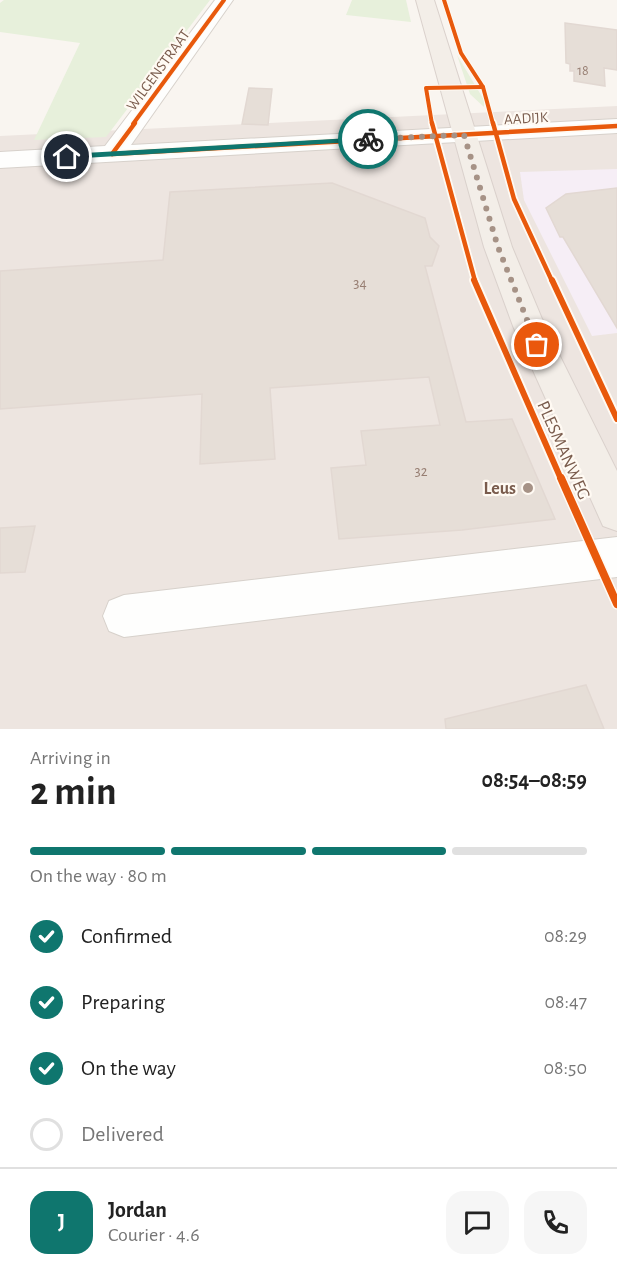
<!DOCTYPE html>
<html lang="en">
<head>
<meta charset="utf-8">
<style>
  body { margin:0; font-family:"Alegreya Sans",sans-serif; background:#f6f6f6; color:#222; height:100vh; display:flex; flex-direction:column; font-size:22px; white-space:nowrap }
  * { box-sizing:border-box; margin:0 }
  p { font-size:20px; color:#767676 }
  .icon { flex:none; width:33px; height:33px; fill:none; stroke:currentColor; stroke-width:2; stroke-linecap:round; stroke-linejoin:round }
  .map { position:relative; height:729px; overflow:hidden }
  .sheet { display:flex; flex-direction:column; background:#fff; flex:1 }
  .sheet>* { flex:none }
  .pin { position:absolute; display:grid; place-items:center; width:51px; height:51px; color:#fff; margin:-26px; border:3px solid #fff; border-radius:50%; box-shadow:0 2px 6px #0007 }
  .courier { position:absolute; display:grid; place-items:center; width:60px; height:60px; margin:-30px; border:4px solid #0f766e; border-radius:50%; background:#fff; color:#222; box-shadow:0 2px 8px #0007 }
  .summary em { font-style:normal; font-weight:700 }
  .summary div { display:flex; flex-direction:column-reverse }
  .summary { display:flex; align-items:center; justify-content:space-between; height:102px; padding:0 30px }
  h1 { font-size:39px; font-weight:700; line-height:45px }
  .bar { display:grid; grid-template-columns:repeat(4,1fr); gap:9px 6px; align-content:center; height:72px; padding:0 30px }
  .bar i { height:8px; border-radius:4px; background:#e0e0e0 }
  .bar .on { background:#0f766e }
  .bar p { grid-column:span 4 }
  .line { display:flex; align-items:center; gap:15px; padding:0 30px; border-top:2px solid #e0e0e0 }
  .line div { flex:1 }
  .round { display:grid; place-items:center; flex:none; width:63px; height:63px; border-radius:18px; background:#f6f6f6 }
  ol { padding:0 30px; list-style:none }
  li { display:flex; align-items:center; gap:18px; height:66px }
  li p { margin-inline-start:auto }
  li .icon { padding:6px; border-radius:50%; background:#0f766e; color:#fff; stroke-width:4 }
  li:last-child { color:#767676 }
  li i { width:33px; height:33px; border:3px solid #e0e0e0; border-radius:50% }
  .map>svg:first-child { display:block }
  .industrial { fill:#ede5e0 }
  .education { fill:#f6eef6 }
  .green { fill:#e7f0db }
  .building { fill:#e6ded7; stroke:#e2d8d2; stroke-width:1.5 }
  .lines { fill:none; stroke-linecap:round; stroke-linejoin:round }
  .minor-casing { stroke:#d7d1cb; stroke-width:2 }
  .major-casing { stroke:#dad1cc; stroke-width:2 }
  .minor { fill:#fefefd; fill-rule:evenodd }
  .major { fill:#f3eee8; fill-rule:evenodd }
  .cycleway-far3-casing { stroke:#fffaf3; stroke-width:6 }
  .cycleway-far2-casing { stroke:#fffaf3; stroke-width:8 }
  .cycleway-far1-casing { stroke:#fffaf3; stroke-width:10 }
  .cycleway-casing { stroke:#fffaf3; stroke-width:11 }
  .cycleway-far3 { stroke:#e8590c; stroke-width:4 }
  .cycleway-far2 { stroke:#e8590c; stroke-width:4.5 }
  .cycleway-far1 { stroke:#e8590c; stroke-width:6 }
  .cycleway { stroke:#e8590c; stroke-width:8 }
  .route { fill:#0f766e }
  .done { stroke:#a69286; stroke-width:6; stroke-dasharray:0 10.8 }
  .poi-dot { fill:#a69286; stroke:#fffaf3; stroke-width:2 }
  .labels { text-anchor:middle; stroke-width:4.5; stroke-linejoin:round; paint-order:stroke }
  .far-number-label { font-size:14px; fill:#977e72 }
  .far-street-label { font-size:15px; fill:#7a5c4d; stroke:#fffaf3 }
  .number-label { font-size:15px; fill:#977e72 }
  .street-label { font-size:18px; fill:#7a5c4d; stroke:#fffaf3 }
  .poi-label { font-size:18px; font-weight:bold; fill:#7a5c4d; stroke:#fffaf3; text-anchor:end }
</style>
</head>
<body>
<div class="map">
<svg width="617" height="729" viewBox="0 0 617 729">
  <rect width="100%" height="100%" fill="#f9f5f0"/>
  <polygon class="industrial" points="617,106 617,729 0,729 0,136"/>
  <polygon class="education" points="617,169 617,333 592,336 524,200 520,172"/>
  <g class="green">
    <polygon points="4,0 210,0 106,137 34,140 80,43 0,32 0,3"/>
    <polygon points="352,0 406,0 411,22 346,15"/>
    <polygon points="457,55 484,100 484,107 470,94"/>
  </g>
  <g class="building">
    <polygon points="565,23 617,30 617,70 604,68 605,86 574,81 574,71 570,71 570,64 566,63"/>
    <polygon points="249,88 272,89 268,125 242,124"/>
    <polygon points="332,183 425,218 430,237 439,246 432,266 425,266 466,422 512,419 555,519 462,530 339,539 331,468 366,465 361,431 440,425 429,377 270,388 275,459 200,464 202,394 0,409 0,271 163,260 170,192"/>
    <polygon points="617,188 617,328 563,237 560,237 546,208 566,194"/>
    <polygon points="35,526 25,572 0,573 0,528"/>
    <polygon points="586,685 604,729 446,729 445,719"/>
  </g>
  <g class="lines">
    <defs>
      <g id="minor">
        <polygon points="215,0 233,0 131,145 617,119 617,133 0,168 0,152 105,146"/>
        <polygon points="617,537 617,577 124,637 109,631 103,616 109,601 124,595"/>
      </g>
      <polygon id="major" points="416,0 434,0 512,247 545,326 617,471 617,531 603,526 513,326 484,247"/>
    </defs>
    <use href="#minor" class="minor-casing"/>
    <use href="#major" class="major-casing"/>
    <use href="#minor" class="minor"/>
    <use href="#major" class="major"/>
    <defs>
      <g id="cycleway-far3">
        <polyline points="444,0 461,53 483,87 493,124"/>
        <polyline points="133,124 224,0"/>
        <polyline points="432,124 426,88 483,87"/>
      </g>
      <g id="cycleway-far2">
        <polyline points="432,123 475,281"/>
        <polyline points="493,123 514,199 552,281"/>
        <polyline points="112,154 617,126"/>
        <polyline points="112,154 135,123"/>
      </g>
      <g id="cycleway-far1">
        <polyline points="474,280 561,479"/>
        <polyline points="552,280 617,419"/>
      </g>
      <polyline id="cycleway" points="561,478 617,604"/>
    </defs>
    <use href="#cycleway-far3" class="cycleway-far3-casing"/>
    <use href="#cycleway-far2" class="cycleway-far2-casing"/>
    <use href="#cycleway-far1" class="cycleway-far1-casing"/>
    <use href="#cycleway" class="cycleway-casing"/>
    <use href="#cycleway-far3" class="cycleway-far3"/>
    <use href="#cycleway-far2" class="cycleway-far2"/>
    <use href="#cycleway-far1" class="cycleway-far1"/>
    <use href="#cycleway" class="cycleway"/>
  </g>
  <polygon class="route" points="368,137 371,141 67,159 64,157 67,154"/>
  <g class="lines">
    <polyline class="done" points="368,139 464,135 498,247 537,345"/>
  </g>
  <circle class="poi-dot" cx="528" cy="488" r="6"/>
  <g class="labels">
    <g class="far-number-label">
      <text x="583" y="75">18</text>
    </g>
    <g class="far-street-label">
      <text transform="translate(158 70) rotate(-54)" y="5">WILGENSTRAAT</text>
      <text transform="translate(526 118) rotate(-3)" y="5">AADIJK</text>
    </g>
    <g class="number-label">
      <text x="360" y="288">34</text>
      <text x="421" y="476">32</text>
    </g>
    <g class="street-label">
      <text transform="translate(564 450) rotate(66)" y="6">PLESMANWEG</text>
    </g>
    <g class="poi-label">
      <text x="516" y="494">Leus</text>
    </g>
  </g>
</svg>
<div class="pin" style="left:537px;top:345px;background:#ea580c"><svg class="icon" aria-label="bag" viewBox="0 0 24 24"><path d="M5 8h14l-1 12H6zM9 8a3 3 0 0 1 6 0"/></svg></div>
<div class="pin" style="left:67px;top:157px;background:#1f2937"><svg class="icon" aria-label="home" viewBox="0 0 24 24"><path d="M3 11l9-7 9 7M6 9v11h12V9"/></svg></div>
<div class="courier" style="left:368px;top:139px"><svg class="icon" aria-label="bike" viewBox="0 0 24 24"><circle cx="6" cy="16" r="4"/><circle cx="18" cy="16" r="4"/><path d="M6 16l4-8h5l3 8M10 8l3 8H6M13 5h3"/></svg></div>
</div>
<section class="sheet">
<div class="summary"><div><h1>2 min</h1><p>Arriving in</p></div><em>08:54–08:59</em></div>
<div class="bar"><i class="on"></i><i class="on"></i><i class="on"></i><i></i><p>On the way · 80 m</p></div>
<ol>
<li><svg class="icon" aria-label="check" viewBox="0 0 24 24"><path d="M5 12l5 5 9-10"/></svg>Confirmed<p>08:29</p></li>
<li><svg class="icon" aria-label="check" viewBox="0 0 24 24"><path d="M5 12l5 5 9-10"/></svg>Preparing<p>08:47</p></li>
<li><svg class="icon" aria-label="check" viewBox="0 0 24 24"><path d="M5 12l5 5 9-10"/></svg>On the way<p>08:50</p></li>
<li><i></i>Delivered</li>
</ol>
<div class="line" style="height:108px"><b class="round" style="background:#0f766e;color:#fff">J</b><div><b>Jordan</b><p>Courier · 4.6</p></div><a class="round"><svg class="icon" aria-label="chat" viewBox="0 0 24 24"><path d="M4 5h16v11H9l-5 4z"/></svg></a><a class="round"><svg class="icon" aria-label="phone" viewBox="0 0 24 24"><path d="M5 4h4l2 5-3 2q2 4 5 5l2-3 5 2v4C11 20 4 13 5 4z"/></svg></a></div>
</section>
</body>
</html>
